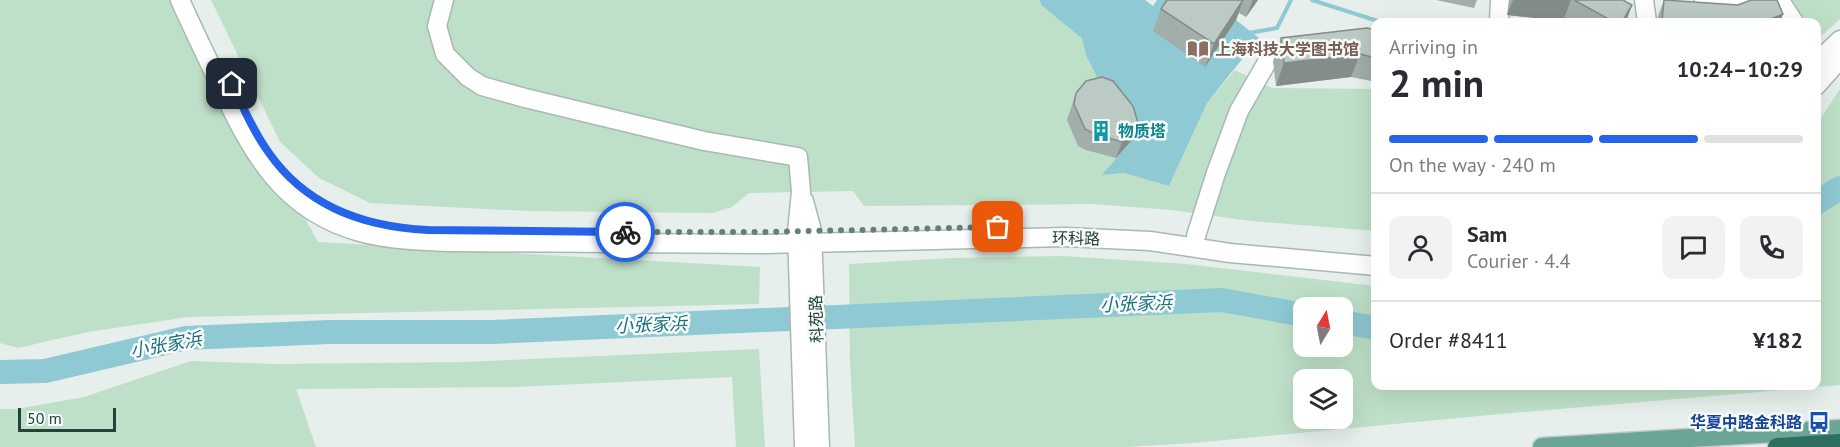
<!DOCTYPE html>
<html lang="en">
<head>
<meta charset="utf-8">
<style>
  body { margin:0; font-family:"PT Sans","Noto Sans SC",sans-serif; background:#f2f2f3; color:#2b2b33; height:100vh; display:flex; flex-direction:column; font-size:22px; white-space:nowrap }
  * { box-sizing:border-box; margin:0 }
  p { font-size:20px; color:#7c7c81 }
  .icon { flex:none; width:33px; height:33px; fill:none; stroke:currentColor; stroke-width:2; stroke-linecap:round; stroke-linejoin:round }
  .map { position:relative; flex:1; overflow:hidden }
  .side { position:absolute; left:1371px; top:18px; width:450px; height:372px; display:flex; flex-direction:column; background:#fff; border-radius:12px; box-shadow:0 6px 24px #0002 }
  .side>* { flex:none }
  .needle { width:39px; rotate:10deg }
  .buttons { position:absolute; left:1293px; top:297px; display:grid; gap:12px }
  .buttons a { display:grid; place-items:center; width:60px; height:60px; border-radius:12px; background:#fff; box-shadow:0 6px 24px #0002; font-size:30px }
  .scale { position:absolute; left:18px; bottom:15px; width:98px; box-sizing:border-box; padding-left:6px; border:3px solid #24423a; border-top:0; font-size:16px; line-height:21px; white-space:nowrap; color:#24423a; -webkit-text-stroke:4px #f7fbf9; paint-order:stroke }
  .pin { position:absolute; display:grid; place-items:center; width:51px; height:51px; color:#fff; margin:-26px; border-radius:12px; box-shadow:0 3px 9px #0006 }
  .courier { position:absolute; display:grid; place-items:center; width:60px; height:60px; margin:-30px; border:4px solid #2563eb; border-radius:50%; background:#fff; color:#222; box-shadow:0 2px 8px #0007 }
  .overview em { font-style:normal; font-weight:800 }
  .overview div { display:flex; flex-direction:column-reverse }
  .overview { display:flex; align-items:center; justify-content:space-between; height:102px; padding:0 18px }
  h1 { font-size:39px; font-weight:800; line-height:45px }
  .bar { display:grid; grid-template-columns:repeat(4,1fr); gap:9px 6px; align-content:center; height:72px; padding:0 18px }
  .bar i { height:8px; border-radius:4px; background:#e1e1e2 }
  .bar .active { background:#2563eb }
  .bar p { grid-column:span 4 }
  .line { display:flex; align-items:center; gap:15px; padding:0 18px; border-top:2px solid #e1e1e2 }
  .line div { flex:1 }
  .round { display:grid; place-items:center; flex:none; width:63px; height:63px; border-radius:12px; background:#f2f2f3 }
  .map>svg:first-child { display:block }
  .green { fill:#bfe0c8; fill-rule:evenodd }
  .water { fill:#8ec9d4 }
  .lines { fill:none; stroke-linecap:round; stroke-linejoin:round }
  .stream { stroke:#8ec9d4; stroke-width:4 }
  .river { stroke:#8ec9d4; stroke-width:24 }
  .minor-casing { stroke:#a8b8b2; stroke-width:21 }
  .major-casing { stroke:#c2cac8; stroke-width:21 }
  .highway-casing { stroke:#c2cac8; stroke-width:21 }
  .minor { stroke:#fff; stroke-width:18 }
  .major { stroke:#6aa596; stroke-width:18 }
  .highway { stroke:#2f6f62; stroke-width:18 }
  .wall { fill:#a1aea9 }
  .shaded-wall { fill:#838d89 }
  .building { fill:#bbcac4; stroke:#838d89; stroke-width:1.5 }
  .done { stroke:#687f78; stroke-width:6; stroke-dasharray:0 10.8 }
  .route { stroke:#2563eb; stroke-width:8 }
  .labels { text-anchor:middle; stroke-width:5; stroke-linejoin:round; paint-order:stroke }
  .education-label { font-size:16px; font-weight:bold; fill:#785e54; stroke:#f7fbf9; text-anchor:start }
  .culture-label { font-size:16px; font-weight:bold; fill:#0d838f; stroke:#f7fbf9; text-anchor:start }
  .street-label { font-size:16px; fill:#24423a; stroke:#f7fbf9 }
  .transit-label { font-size:16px; font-weight:bold; fill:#164399; stroke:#f7fbf9; text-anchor:end }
  .water-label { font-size:18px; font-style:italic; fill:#1c6f80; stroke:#f7fbf9 }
</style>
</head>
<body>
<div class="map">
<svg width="1840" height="447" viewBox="0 0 1840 447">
  <rect width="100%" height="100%" fill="#e6efeb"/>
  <g class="green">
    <polygon points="0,0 186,0 318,242 760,267 759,304 188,317 88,332 18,348 0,343"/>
    <polygon points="211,0 1042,0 1043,5 1081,35 1132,140 1103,175 1124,173 1169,186 1207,103 1235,70 1272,88 1375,89 1375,231 1251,221 1171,210 1093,204 864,206 853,191 749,193 732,207 712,213 527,211 370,203 319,178 280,142"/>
    <polygon points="1788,0 1840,0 1840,19 1820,37 1817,32 1816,22 1808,22"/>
    <path d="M1840,89v296l-339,29 -308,29 -67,4h-271l-5,-84 -1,-99 103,-6 111,-2 123,8 189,22 1,100h440l1,-262zM1304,308h38v38h-38zM1304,380h38v38h-38z"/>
    <polygon points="759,349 765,447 736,447 732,377 514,387 296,389 316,447 0,447 0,409 17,409 84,397 191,361 274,364 465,362"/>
  </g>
  <polygon class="water" points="1042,0 1145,0 1153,6 1157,0 1174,0 1205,66 1236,20 1259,38 1207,103 1169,186 1124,173 1102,175 1132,140 1107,97 1087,57 1081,35 1043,4"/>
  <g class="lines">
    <g class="stream">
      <polyline points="1042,0 1043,4 1081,35"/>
      <polyline points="1312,0 1381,22"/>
      <polyline points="1249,33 1277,28 1291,0"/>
    </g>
    <g class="river">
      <polyline points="1816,203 1840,188"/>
      <polyline points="1342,322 1376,328"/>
      <polyline points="0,372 45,371 186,338 329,332 491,332 1222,300 1304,315"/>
    </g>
    <defs>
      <g id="minor">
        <path d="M180,0c13,29 27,58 41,87 31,66 62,124 139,145 30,8 60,9 90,10l315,2 300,-7 85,4 80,12 146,13"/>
        <polyline points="444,0 437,26 445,54 468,77 482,86 525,98 704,141 798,157 801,192 797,232 804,447"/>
        <polyline points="1644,0 1647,22"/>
        <polyline points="1704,0 1726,3 1780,1 1794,22"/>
        <polyline points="1499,22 1500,0"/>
        <polyline points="1816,63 1840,40"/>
        <polyline points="1816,86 1840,59"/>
        <polyline points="804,201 812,231 820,447"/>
        <polyline points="1196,236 1216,173 1239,111 1270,57 1296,47"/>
      </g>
      <polyline id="major" points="1542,447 1840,429"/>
      <polyline id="highway" points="1777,447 1840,443"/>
    </defs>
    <use href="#minor" class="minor-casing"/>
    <use href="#major" class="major-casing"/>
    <use href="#highway" class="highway-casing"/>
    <use href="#minor" class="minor"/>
    <use href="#major" class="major"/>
    <use href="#highway" class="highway"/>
  </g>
  <g class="wall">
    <polygon points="1167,0 1258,0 1246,17 1239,13 1236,20 1205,67 1153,31 1161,9"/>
    <polygon points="1436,0 1477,0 1474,8"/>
    <polygon points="1509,0 1623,0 1626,22 1566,22 1563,21 1507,15"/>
    <polygon points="1664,0 1783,14 1780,22 1656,22"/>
    <polygon points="1376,30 1376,82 1351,77 1276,86 1273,61 1281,38"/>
    <polygon points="1076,93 1132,140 1116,158 1086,150 1078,146 1067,120"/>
  </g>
  <g class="shaded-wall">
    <polygon points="1243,0 1236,20 1205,67 1214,44"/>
    <polygon points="1253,0 1258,0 1246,17"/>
    <polygon points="1513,0 1571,0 1563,21 1507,15"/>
    <polygon points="1632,5 1626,22 1622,22"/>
    <polygon points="1783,14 1780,22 1763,22"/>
    <polygon points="1360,54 1351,77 1276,86 1284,63"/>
    <polygon points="1138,123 1132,140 1116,158 1122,142"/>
  </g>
  <g class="building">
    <polygon points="1167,0 1243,0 1214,44 1161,9"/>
    <polygon points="1574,0 1623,0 1632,5 1622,22 1614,22"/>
    <polygon points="1664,0 1738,5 1751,0 1777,0 1783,14 1763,22 1662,22"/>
    <polygon points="1367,28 1376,30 1376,58 1360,54 1284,63 1281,38"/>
    <polygon points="1102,77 1113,81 1133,106 1138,123 1122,142 1093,133 1085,129 1074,104 1076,93 1086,81"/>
  </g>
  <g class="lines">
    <polyline class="done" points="625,232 765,232 998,227"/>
    <path class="route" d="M232,84c11,23 21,47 37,69 37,53 96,74 159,77l197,2"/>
  </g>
  <defs>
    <symbol id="library-bare" viewBox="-9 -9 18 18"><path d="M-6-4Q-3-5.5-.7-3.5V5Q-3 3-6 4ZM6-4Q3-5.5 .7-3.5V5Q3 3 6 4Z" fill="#8d6e63" stroke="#f7fbf9" stroke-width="2.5" paint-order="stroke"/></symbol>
    <symbol id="building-bare" viewBox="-9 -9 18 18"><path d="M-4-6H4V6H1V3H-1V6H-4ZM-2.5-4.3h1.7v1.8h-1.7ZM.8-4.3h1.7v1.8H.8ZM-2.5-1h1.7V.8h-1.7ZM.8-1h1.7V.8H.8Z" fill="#0f9aa8" stroke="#f7fbf9" stroke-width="2.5" paint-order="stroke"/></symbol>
    <symbol id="bus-bare" viewBox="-9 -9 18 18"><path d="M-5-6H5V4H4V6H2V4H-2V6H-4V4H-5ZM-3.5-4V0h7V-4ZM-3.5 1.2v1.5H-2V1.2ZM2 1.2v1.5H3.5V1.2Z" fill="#1a4fb4" stroke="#f7fbf9" stroke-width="2.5" paint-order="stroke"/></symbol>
  </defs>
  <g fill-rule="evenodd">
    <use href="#library-bare" x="1183" y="34" width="30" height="30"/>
    <use href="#building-bare" x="1086" y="116" width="30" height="30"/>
    <use href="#bus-bare" x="1804" y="407" width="30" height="30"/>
  </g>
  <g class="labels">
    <g class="education-label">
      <text x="1215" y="55">上海科技大学图书馆</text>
    </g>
    <g class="culture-label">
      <text x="1118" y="137">物质塔</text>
    </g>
    <g class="street-label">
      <text transform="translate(1076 238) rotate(1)" y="6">环科路</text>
      <text transform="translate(816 319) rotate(-92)" y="6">科苑路</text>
    </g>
    <g class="transit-label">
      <text x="1802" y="428">华夏中路金科路</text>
    </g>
    <g class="water-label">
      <text transform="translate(1136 304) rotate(-2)" y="6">小张家浜</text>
      <text transform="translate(651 325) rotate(-2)" y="6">小张家浜</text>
      <text transform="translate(166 345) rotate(-10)" y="6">小张家浜</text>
    </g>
  </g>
</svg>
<div class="buttons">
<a><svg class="needle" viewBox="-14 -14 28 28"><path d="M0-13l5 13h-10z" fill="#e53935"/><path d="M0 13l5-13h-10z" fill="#7c7c81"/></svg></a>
<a><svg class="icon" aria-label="layers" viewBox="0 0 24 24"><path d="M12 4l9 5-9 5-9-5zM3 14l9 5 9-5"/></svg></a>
</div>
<div class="scale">50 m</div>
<div class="pin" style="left:998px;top:227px;background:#ea580c"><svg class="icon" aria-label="bag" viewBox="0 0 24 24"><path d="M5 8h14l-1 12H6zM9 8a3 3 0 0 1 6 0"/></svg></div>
<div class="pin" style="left:232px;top:84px;background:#1f2937"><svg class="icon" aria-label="home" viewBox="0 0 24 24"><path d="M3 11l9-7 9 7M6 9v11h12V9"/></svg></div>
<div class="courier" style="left:625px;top:232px"><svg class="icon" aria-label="bike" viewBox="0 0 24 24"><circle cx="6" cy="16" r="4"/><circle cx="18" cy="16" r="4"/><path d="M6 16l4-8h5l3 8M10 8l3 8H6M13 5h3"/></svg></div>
<section class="side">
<div class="overview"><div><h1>2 min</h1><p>Arriving in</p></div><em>10:24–10:29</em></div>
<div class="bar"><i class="active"></i><i class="active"></i><i class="active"></i><i></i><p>On the way · 240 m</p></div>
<div class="line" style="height:108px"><a class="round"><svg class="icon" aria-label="person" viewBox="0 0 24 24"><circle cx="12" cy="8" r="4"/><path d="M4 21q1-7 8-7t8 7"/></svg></a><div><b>Sam</b><p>Courier · 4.4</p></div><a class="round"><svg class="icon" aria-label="chat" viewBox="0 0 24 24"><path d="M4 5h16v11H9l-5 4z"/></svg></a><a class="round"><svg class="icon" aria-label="phone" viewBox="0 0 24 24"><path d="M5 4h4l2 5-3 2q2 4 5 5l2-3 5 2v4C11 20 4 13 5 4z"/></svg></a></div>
<div class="line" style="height:78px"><div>Order #8411</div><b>¥182</b></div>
</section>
</div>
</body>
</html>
